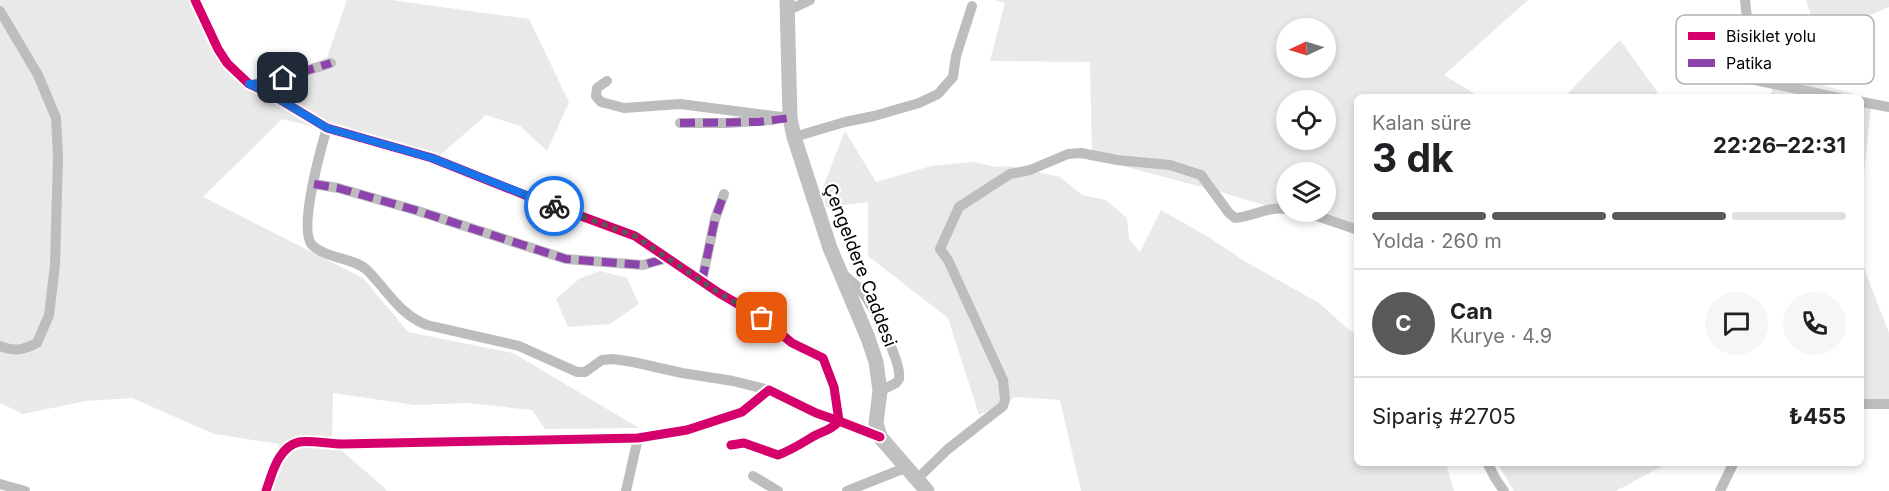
<!DOCTYPE html>
<html lang="tr">
<head>
<meta charset="utf-8">
<style>
  body { margin:0; font-family:Inter,sans-serif; background:#f6f6f6; color:#202124; height:100vh; display:flex; flex-direction:column; font-size:22px; white-space:nowrap }
  * { box-sizing:border-box; margin:0 }
  p { font-size:20px; color:#757577 }
  .icon { flex:none; width:33px; height:33px; fill:none; stroke:currentColor; stroke-width:2; stroke-linecap:round; stroke-linejoin:round }
  .map { position:relative; flex:1; overflow:hidden }
  .details { position:absolute; left:1354px; top:94px; width:510px; height:372px; display:flex; flex-direction:column; background:#fff; border-radius:9px; box-shadow:0 3px 9px #0003 }
  .details>* { flex:none }
  .needle { width:39px; rotate:266deg }
  .buttons { position:absolute; left:1276px; top:18px; display:grid; gap:12px }
  .buttons a { display:grid; place-items:center; width:60px; height:60px; border-radius:50%; background:#fff; box-shadow:0 3px 9px #0003; font-size:30px }
  .pin { position:absolute; display:grid; place-items:center; width:51px; height:51px; color:#fff; margin:-26px; border-radius:12px; box-shadow:0 3px 9px #0006 }
  .courier { position:absolute; display:grid; place-items:center; width:60px; height:60px; margin:-30px; border:4px solid #1a73e8; border-radius:50%; background:#fff; color:#222; box-shadow:0 2px 8px #0007 }
  .headline em { font-style:normal; font-weight:700 }
  .headline div { display:flex; flex-direction:column-reverse }
  .headline { display:flex; align-items:center; justify-content:space-between; height:102px; padding:0 18px }
  h1 { font-size:39px; font-weight:700; line-height:45px }
  .bar { display:grid; grid-template-columns:repeat(4,1fr); gap:9px 6px; align-content:center; height:72px; padding:0 18px }
  .bar i { height:8px; border-radius:4px; background:#e0e0e0 }
  .bar .on { background:#595959 }
  .bar p { grid-column:span 4 }
  .line { display:flex; align-items:center; gap:15px; padding:0 18px; border-top:2px solid #e0e0e0 }
  .line div { flex:1 }
  .round { display:grid; place-items:center; flex:none; width:63px; height:63px; border-radius:32px; background:#f6f6f6 }
  .map>svg:first-child { display:block }
  .green { fill:#e9e9e9; fill-rule:evenodd }
  .lines { fill:none; stroke-linecap:round; stroke-linejoin:round }
  .minor { stroke:#bdbdbd; stroke-width:10 }
  .secondary { stroke:#c0c0c0; stroke-width:15 }
  .quiet { stroke:#8e44ad; stroke-width:8; stroke-dasharray:15 8; stroke-linecap:butt }
  .cycleway-casing { stroke:#fff; stroke-width:13 }
  .cycleway { stroke:#d6006c; stroke-width:9 }
  .done { stroke:#595959; stroke-width:6; stroke-dasharray:0 10.8 }
  .route { stroke:#1a73e8; stroke-width:8 }
  .labels { text-anchor:middle; stroke-width:4.5; stroke-linejoin:round; paint-order:stroke }
  .street-label { font-size:18px; fill:#000; stroke:#fff }
  .key { fill:#fff; stroke:#b2b2b2; stroke-width:1.5 }
  .key-label { font-size:16px; fill:#000 }
</style>
</head>
<body>
<div class="map">
<svg width="1889" height="491" viewBox="0 0 1889 491">
  <rect width="100%" height="100%" fill="#fff"/>
  <g class="green">
    <polygon points="0,0 190,0 233,79 276,86 327,57 347,0 391,0 529,19 569,102 547,151 520,126 486,115 438,157 282,119 203,197 363,278 408,332 513,353 639,428 545,429 532,410 468,403 414,405 333,393 332,442 388,491 266,491 279,444 214,434 132,398 86,401 23,414 0,403"/>
    <path d="M995,0h533l-84,75 36,22 -122,1 -1,135 -147,-44 -118,-31 -2,-96 -100,-1 15,-58zM1287,28h39v40h-39zM1287,100h39v40h-39zM1287,172h39v40h-39z"/>
    <polygon points="1806,0 1889,0 1889,7 1818,37"/>
    <polygon points="1620,40 1658,93 1656,97 1564,97"/>
    <polygon points="1777,72 1872,99 1862,191 1862,98 1770,98"/>
    <polygon points="845,131 876,182 931,166 973,162 996,167 1010,166 1060,177 1082,195 1106,200 1127,218 1129,239 1140,252 1161,210 1210,238 1246,262 1319,303 1349,330 1357,334 1358,464 1452,464 1447,467 1454,491 1081,491 1060,400 1016,397 979,415 948,318 868,256 868,202 826,207 823,187"/>
    <polygon points="1862,263 1889,333 1889,404 1862,409"/>
    <polygon points="600,271 627,278 639,304 610,324 568,327 556,299 579,279"/>
    <polygon points="1498,464 1666,464 1616,491 1514,491"/>
  </g>
  <g class="lines">
    <g class="minor">
      <polyline points="195,0 218,49 227,63 249,84 269,93 327,128 432,158 535,199 635,236 719,293 762,318 792,343 823,358 834,387 839,421 880,437"/>
      <polyline points="1745,0 1748,28 1731,73 1736,76 1839,98"/>
      <path d="M0,11l38,64 18,43 2,39 -3,108 -6,50 -12,28c-14,7 -22,9 -37,3"/>
      <polyline points="787,11 810,0"/>
      <polyline points="607,81 597,88 596,96 601,102 624,108 680,104 790,118"/>
      <polyline points="252,84 267,83 331,63"/>
      <polyline points="1862,102 1889,107"/>
      <polyline points="680,123 728,123 772,120"/>
      <path d="M327,128c-6,20 -29,101 -15,117 14,14 41,12 55,25 20,20 33,45 60,55l92,21 58,26h8l17,-12 11,-1 20,3 49,11 51,8 36,9"/>
      <polyline points="794,137 845,122 874,116 919,103 938,94 953,77 956,56 972,6"/>
      <polyline points="314,184 338,188 415,210 566,259 643,265 668,258"/>
      <polyline points="1305,212 1358,230"/>
      <path d="M843,274c6,6 15,12 20,19 11,15 39,70 36,86l-3,4 -16,8"/>
      <polyline points="702,281 715,219 724,194"/>
      <polyline points="1862,404 1889,404"/>
      <polyline points="1488,464 1495,478 1504,491"/>
      <polyline points="753,476 778,491"/>
      <path d="M916,480l32,-31 55,-43 2,-6 -2,-20 -55,-120 -8,-11 19,-42 51,-33 20,-4 38,-16 13,-1 36,7 53,5 31,10 28,38 6,5c20,-2 33,-12 52,-9"/>
      <polyline points="0,484 25,491"/>
      <path d="M266,491c6,-17 12,-44 33,-49 11,-2 31,2 43,2l296,-6 49,-8 55,-18 27,-22 47,23 23,8c-7,9 -16,10 -25,15 -12,7 -22,14 -36,19l-34,-12 -13,2"/>
      <polyline points="626,491 638,438"/>
      <polyline points="847,491 905,468"/>
      <polyline points="1720,491 1733,464"/>
    </g>
    <polyline class="secondary" points="787,0 790,118 794,137 830,248 868,338 876,362 880,391 876,423 880,437 927,491"/>
    <g class="quiet">
      <polyline points="255,84 267,83 331,63"/>
      <polyline points="680,123 758,122 790,118"/>
      <polyline points="314,184 338,188 415,210 566,259 643,265 668,258"/>
      <polyline points="702,281 715,219 724,194"/>
    </g>
    <defs>
      <g id="cycleway">
        <polyline points="195,0 218,49 227,63 249,84 269,93 327,128 432,158 535,199 635,236 719,293 762,318 792,343 823,358 834,387 839,421 880,437"/>
        <path d="M266,491c6,-17 12,-44 33,-49 11,-2 31,2 43,2l296,-6 49,-8 55,-18 27,-22 47,23 23,8c-7,9 -16,10 -25,15 -12,7 -22,14 -36,19l-34,-12 -13,2"/>
      </g>
    </defs>
    <use href="#cycleway" class="cycleway-casing"/>
    <use href="#cycleway" class="cycleway"/>
  </g>
  <g class="lines">
    <polyline class="done" points="554,206 635,236 719,293 762,318"/>
    <polyline class="route" points="283,78 267,83 249,84 269,93 327,128 432,158 554,206"/>
  </g>
  <g class="labels">
    <g class="street-label">
      <text transform="translate(860 265) rotate(69)" y="6">Çengeldere Caddesi</text>
    </g>
  </g>
  <rect x="1676" y="15" width="198" height="69" rx="9" class="key"/>
  <rect x="1688" y="32" width="27" height="8" fill="#d6006c"/>
  <rect x="1688" y="59" width="27" height="8" fill="#8e44ad"/>
  <g class="key-label">
    <text x="1726" y="42">Bisiklet yolu</text>
    <text x="1726" y="69">Patika</text>
  </g>
</svg>
<div class="buttons">
<a><svg class="needle" viewBox="-14 -14 28 28"><path d="M0-13l5 13h-10z" fill="#e53935"/><path d="M0 13l5-13h-10z" fill="#757577"/></svg></a>
<a><svg class="icon" aria-label="locate" viewBox="0 0 24 24"><circle cx="12" cy="12" r="6"/><path d="M12 2v4M12 18v4M2 12h4M18 12h4"/></svg></a>
<a><svg class="icon" aria-label="layers" viewBox="0 0 24 24"><path d="M12 4l9 5-9 5-9-5zM3 14l9 5 9-5"/></svg></a>
</div>
<div class="pin" style="left:762px;top:318px;background:#ea580c"><svg class="icon" aria-label="bag" viewBox="0 0 24 24"><path d="M5 8h14l-1 12H6zM9 8a3 3 0 0 1 6 0"/></svg></div>
<div class="pin" style="left:283px;top:78px;background:#1f2937"><svg class="icon" aria-label="home" viewBox="0 0 24 24"><path d="M3 11l9-7 9 7M6 9v11h12V9"/></svg></div>
<div class="courier" style="left:554px;top:206px"><svg class="icon" aria-label="bike" viewBox="0 0 24 24"><circle cx="6" cy="16" r="4"/><circle cx="18" cy="16" r="4"/><path d="M6 16l4-8h5l3 8M10 8l3 8H6M13 5h3"/></svg></div>
<section class="details">
<div class="headline"><div><h1>3 dk</h1><p>Kalan süre</p></div><em>22:26–22:31</em></div>
<div class="bar"><i class="on"></i><i class="on"></i><i class="on"></i><i></i><p>Yolda · 260 m</p></div>
<div class="line" style="height:108px"><b class="round" style="background:#595959;color:#fff">C</b><div><b>Can</b><p>Kurye · 4.9</p></div><a class="round"><svg class="icon" aria-label="chat" viewBox="0 0 24 24"><path d="M4 5h16v11H9l-5 4z"/></svg></a><a class="round"><svg class="icon" aria-label="phone" viewBox="0 0 24 24"><path d="M5 4h4l2 5-3 2q2 4 5 5l2-3 5 2v4C11 20 4 13 5 4z"/></svg></a></div>
<div class="line" style="height:78px"><div>Sipariş #2705</div><b>₺455</b></div>
</section>
</div>
</body>
</html>
